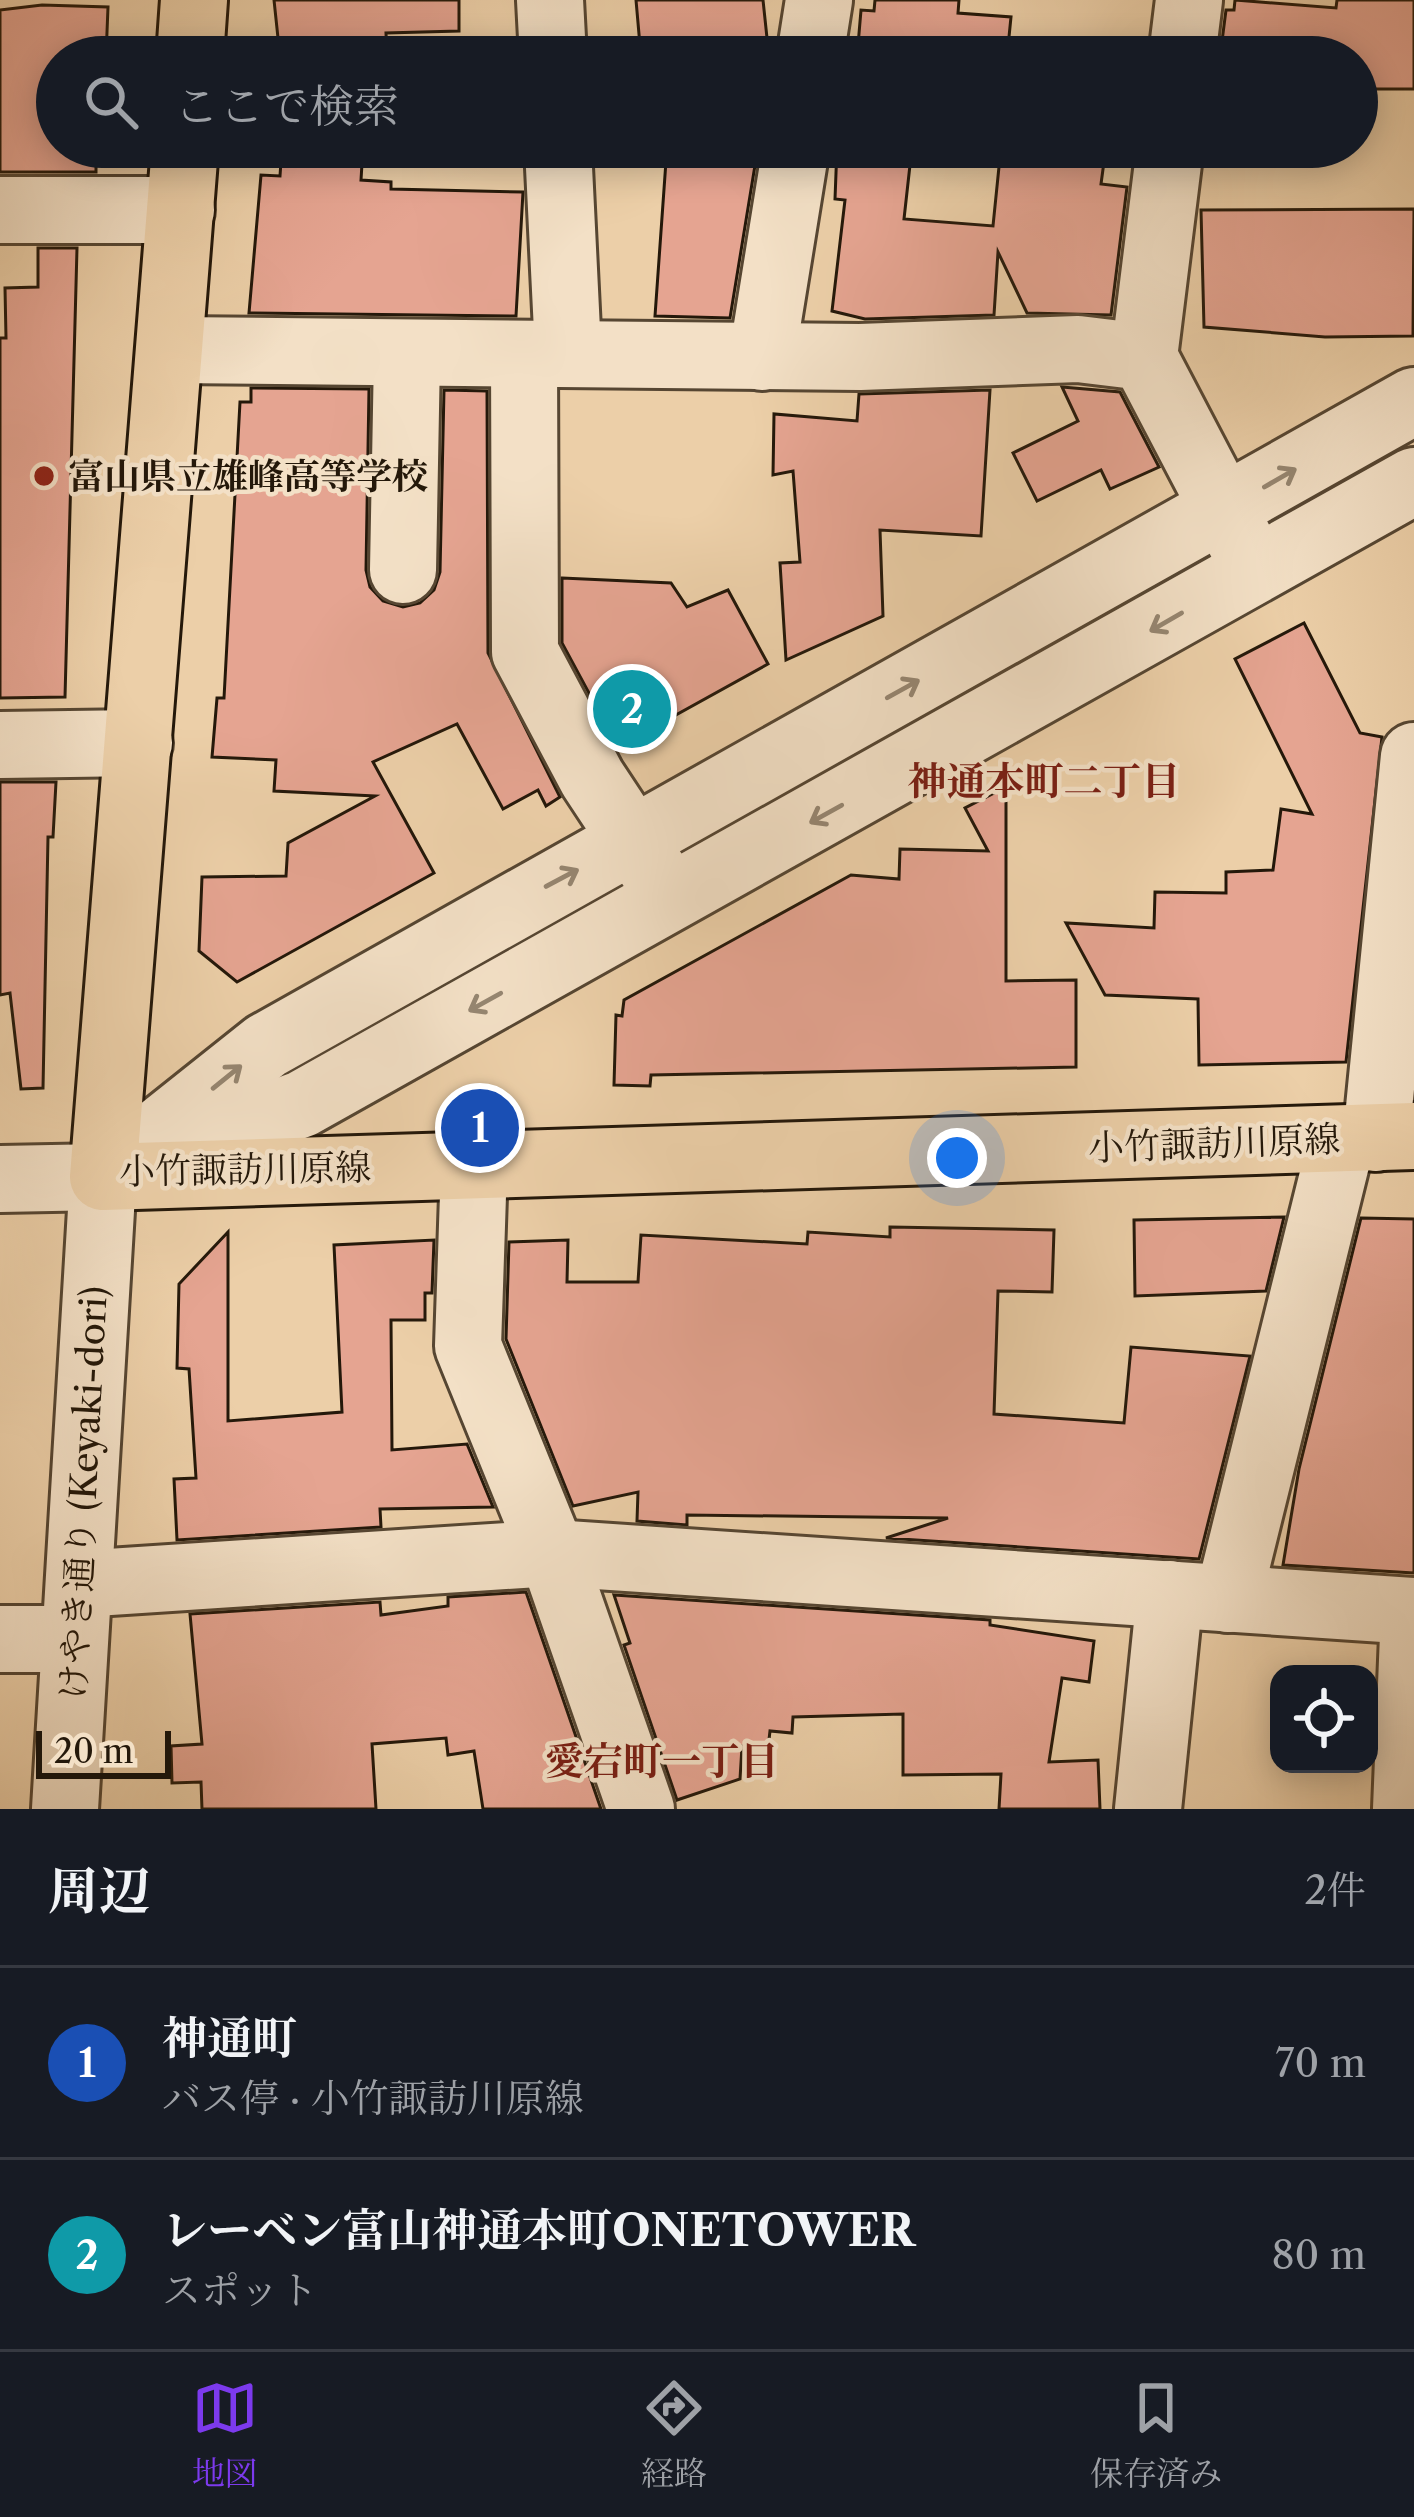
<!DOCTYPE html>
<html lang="ja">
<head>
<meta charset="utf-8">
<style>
	body { margin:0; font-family:"Libre Caslon Text","Noto Serif JP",serif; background:#20242c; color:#f1f3f6 }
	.controls { position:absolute; right:36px; bottom:36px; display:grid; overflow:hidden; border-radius:24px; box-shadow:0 6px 30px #0003 }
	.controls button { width:108px; height:108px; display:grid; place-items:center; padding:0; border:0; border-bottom:3px solid #363941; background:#171b24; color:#f1f3f6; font:60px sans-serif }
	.scale { position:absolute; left:36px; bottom:30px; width:135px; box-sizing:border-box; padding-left:12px; border:6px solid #24180a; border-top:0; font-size:33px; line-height:42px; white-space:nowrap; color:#24180a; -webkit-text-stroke:9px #f3e0c6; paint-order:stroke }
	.you { position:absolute; left:957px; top:1158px; width:42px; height:42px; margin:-30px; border:9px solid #fff; border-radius:50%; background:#1a73e8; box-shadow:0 0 0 18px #1a73e833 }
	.badge { display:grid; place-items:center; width:78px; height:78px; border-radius:50%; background:#7c3aed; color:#fff; font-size:39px; font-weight:700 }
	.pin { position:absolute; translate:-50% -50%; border:6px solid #fff; box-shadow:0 3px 12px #0006 }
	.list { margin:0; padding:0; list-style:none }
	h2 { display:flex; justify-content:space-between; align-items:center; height:156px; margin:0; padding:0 48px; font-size:51px }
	h2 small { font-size:39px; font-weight:400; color:#9ea1a6 }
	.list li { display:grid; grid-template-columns:78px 1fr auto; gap:36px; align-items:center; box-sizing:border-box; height:192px; padding:0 48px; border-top:3px solid #363941 }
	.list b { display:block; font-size:45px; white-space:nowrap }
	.list p { margin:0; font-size:39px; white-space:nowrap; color:#9ea1a6 }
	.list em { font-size:39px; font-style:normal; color:#9ea1a6 }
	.icon { flex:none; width:66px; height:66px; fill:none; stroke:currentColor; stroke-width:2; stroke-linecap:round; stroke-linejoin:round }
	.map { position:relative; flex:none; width:1414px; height:1809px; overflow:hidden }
	.search { position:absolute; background:#171b24; box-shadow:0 6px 30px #0003; left:36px; right:36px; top:36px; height:132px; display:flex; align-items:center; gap:30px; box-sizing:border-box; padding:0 42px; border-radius:66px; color:#9ea1a6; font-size:45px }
	.sheet { height:540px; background:#171b24 }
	nav { display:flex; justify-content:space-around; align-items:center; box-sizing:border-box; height:168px; border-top:3px solid #363941; background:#171b24; font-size:33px; color:#9ea1a6 }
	nav a { display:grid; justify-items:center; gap:6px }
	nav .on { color:#7c3aed }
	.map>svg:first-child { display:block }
	.green { fill:#baba86; stroke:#6f6948; stroke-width:3 }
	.building { fill:#e5a491; stroke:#24180a; stroke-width:3 }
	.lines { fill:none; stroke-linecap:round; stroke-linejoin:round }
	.minor-casing { stroke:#564632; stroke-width:72 }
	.major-casing { stroke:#24180a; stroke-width:72 }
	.minor { stroke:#f3e0c6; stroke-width:66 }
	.major { stroke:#eccfa8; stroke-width:66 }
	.oneway { stroke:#968671 }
	.poi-dot { fill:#8f2418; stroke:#f3e0c6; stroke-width:4.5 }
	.labels { text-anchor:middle; stroke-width:9; stroke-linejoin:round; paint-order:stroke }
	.poi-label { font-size:36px; font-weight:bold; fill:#24180a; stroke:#f3e0c6; text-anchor:start }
	.street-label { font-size:36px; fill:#24180a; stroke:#f3e0c6 }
	.neighbourhood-label { font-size:39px; font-weight:bold; fill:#7a1f14; stroke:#f3e0c6 }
</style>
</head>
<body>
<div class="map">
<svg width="1414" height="1809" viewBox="0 0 1414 1809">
	<rect width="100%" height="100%" fill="#eccfa8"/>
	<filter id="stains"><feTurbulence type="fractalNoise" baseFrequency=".00167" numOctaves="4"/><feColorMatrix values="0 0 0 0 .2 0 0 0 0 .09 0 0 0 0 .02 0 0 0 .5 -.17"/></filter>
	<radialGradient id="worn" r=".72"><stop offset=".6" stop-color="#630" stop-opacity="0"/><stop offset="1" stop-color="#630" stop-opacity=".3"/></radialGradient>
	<g class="green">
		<polygon points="1208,553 1214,561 957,702 952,694"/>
		<polygon points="912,718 915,726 685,857 679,855 678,839"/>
	</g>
	<g class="building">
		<polygon points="274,0 459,0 459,31 386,33 387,57 280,57"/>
		<polygon points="636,0 763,0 769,57 641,57"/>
		<polygon points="875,0 959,0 958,13 1011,17 1007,57 857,57 861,10 874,11"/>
		<polygon points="1235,0 1336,8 1337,0 1414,0 1414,89 1357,89 1357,57 1221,49 1226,10 1234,10"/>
		<polygon points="42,5 108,7 106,57 57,57 57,147 96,147 96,172 0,172 0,10"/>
		<polygon points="282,147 363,147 361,180 391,182 391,189 523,192 516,316 249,313 261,175 280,176"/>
		<polygon points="667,147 758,147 730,318 655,316"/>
		<polygon points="837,147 912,147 904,219 993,226 1001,147 1106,147 1101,184 1127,187 1111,315 1027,313 998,252 994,315 865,319 832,311 845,200 835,199"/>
		<polygon points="1414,209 1413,336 1325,337 1204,327 1201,210"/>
		<polygon points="38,248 77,248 65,697 0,698 0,338 6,338 5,288 38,287"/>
		<polygon points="1062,387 1120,392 1159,467 1110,489 1101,470 1037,501 1013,453 1078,421"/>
		<polygon points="251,388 369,389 366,570 370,587 383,601 403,607 420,603 434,590 440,572 444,390 487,391 488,653 560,797 546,806 538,790 503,809 457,724 373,762 434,873 237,982 199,951 202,877 286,876 288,843 375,796 274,791 276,760 212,757 217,698 224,698 240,402 251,402"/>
		<polygon points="990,390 981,536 880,530 883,616 786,660 780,563 800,562 793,471 773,475 774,414 857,421 859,394"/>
		<polygon points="562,578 671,583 687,607 728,590 768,664 618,747 562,643"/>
		<polygon points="1304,623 1360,733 1382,737 1346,1062 1199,1065 1198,999 1105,995 1066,923 1154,928 1155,892 1226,893 1226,872 1273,870 1281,809 1312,814 1235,659"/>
		<polygon points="0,782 56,782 53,837 48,837 43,1088 21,1089 10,993 0,995"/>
		<polygon points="1006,787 1006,981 1076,980 1076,1067 651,1075 650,1086 614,1085 616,1015 622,1016 624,1000 851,875 899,879 900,849 988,851 965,808"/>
		<polygon points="1284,1217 1266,1291 1135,1296 1134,1220"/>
		<polygon points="1361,1218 1414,1219 1414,1573 1283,1565 1299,1469"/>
		<polygon points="890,1227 1054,1230 1052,1292 998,1291 994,1414 1124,1423 1131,1347 1250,1356 1199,1559 886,1538 948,1518 687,1515 687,1525 637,1521 638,1492 573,1506 506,1339 509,1242 568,1240 567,1282 638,1282 641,1235 807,1244 808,1232 890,1237"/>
		<polygon points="228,1232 228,1421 342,1412 334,1245 434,1240 432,1293 425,1293 425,1320 391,1320 392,1450 467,1444 493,1507 380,1509 381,1527 177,1540 174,1479 196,1478 189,1369 177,1368 179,1284"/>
		<polygon points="526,1592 601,1809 483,1809 474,1751 448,1755 446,1738 372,1744 376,1809 202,1809 201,1782 172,1783 171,1746 202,1744 190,1614 380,1602 381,1615 448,1606 448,1597"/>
		<polygon points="614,1595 990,1620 990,1625 1094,1641 1089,1682 1062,1678 1049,1762 1098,1760 1100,1809 999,1809 1001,1774 903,1775 903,1714 793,1717 792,1733 770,1731 768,1748 742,1746 740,1779 677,1800 624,1645 630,1643"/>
	</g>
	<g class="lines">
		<g class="minor-casing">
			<g id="minor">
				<polyline points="550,0 553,57"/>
				<polyline points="810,57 819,0"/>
				<polyline points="1182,57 1189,0"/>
				<polyline points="558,147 568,351"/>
				<polyline points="0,210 181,210"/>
				<polyline points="172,350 860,357 1078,349 1144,357 1245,550"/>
				<polyline points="524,354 525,652 592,778 658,878"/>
				<polyline points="762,357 796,147"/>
				<polyline points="1144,357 1170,147"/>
				<polyline points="403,570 407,356"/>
				<polyline points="0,745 139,743"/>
				<polyline points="1376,1138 1414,756"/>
				<polyline points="148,1140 266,1046 1414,401"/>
				<polyline points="474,1165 468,1346 552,1553 641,1809"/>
				<polyline points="0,1179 103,1177 302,1104 1414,481"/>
				<polyline points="79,1584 552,1553 1414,1611"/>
				<polyline points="1228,1599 1342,1139"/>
				<polyline points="0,1639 74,1639"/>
				<polyline points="65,1809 103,1177"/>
				<polyline points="1148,1809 1170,1594"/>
				<polyline points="1406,1809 1414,1611"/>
			</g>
		</g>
		<g class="major-casing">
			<g id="major">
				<polyline points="190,57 194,0"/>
				<polyline points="185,147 103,1177 1414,1136"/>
			</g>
		</g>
		<use href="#minor" class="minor"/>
		<use href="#major" class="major"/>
	</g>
	<defs><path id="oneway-shaft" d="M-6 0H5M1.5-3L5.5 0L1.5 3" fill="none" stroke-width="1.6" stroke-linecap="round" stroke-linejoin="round" transform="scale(3)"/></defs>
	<g class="oneway">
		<use href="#oneway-shaft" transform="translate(1280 478) rotate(-30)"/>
		<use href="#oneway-shaft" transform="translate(1166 622) rotate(150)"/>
		<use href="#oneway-shaft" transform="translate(903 689) rotate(-29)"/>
		<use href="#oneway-shaft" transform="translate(826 814) rotate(151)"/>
		<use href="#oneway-shaft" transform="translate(562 878) rotate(-28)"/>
		<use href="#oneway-shaft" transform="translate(485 1002) rotate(151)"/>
		<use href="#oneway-shaft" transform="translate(227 1077) rotate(-39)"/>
	</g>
	<circle class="poi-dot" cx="44" cy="476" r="12"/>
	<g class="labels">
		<g class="poi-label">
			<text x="68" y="489">富山県立雄峰高等学校</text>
		</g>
		<g class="street-label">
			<text transform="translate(1214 1143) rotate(-2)" y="13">小竹諏訪川原線</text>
			<text transform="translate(245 1169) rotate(-1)" y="13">小竹諏訪川原線</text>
			<text transform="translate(83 1493) rotate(-87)" y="13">けやき通り (Keyaki-dori)</text>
		</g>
		<g class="neighbourhood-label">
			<text x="1044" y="795">神通本町二丁目</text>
			<text x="662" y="1775">愛宕町一丁目</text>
		</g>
	</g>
	<rect width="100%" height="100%" filter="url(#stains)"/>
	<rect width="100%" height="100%" fill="url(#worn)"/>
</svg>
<div class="controls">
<button><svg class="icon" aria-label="locate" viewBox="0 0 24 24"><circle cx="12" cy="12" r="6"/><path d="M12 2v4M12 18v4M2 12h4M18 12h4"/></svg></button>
</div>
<div class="scale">20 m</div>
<div class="you"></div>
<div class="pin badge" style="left:480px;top:1128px;background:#1a4fb4">1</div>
<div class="pin badge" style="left:632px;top:709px;background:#0f9aa8">2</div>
<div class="search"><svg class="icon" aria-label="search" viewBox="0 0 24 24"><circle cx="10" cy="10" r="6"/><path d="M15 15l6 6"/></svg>ここで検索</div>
</div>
<section class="sheet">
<h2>周辺<small>2件</small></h2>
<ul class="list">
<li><span class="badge" style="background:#1a4fb4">1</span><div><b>神通町</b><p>バス停 · 小竹諏訪川原線</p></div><em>70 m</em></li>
<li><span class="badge" style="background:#0f9aa8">2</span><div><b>レーベン富山神通本町ONETOWER</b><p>スポット</p></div><em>80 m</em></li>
</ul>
</section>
<nav>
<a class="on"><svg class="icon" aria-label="map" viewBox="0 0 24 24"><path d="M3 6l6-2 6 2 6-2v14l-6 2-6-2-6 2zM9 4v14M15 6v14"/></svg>地図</a>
<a><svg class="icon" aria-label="directions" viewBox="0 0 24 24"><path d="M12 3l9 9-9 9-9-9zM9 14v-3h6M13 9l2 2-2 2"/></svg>経路</a>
<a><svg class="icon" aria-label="saved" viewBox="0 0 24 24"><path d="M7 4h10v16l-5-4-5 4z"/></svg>保存済み</a>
</nav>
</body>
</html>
